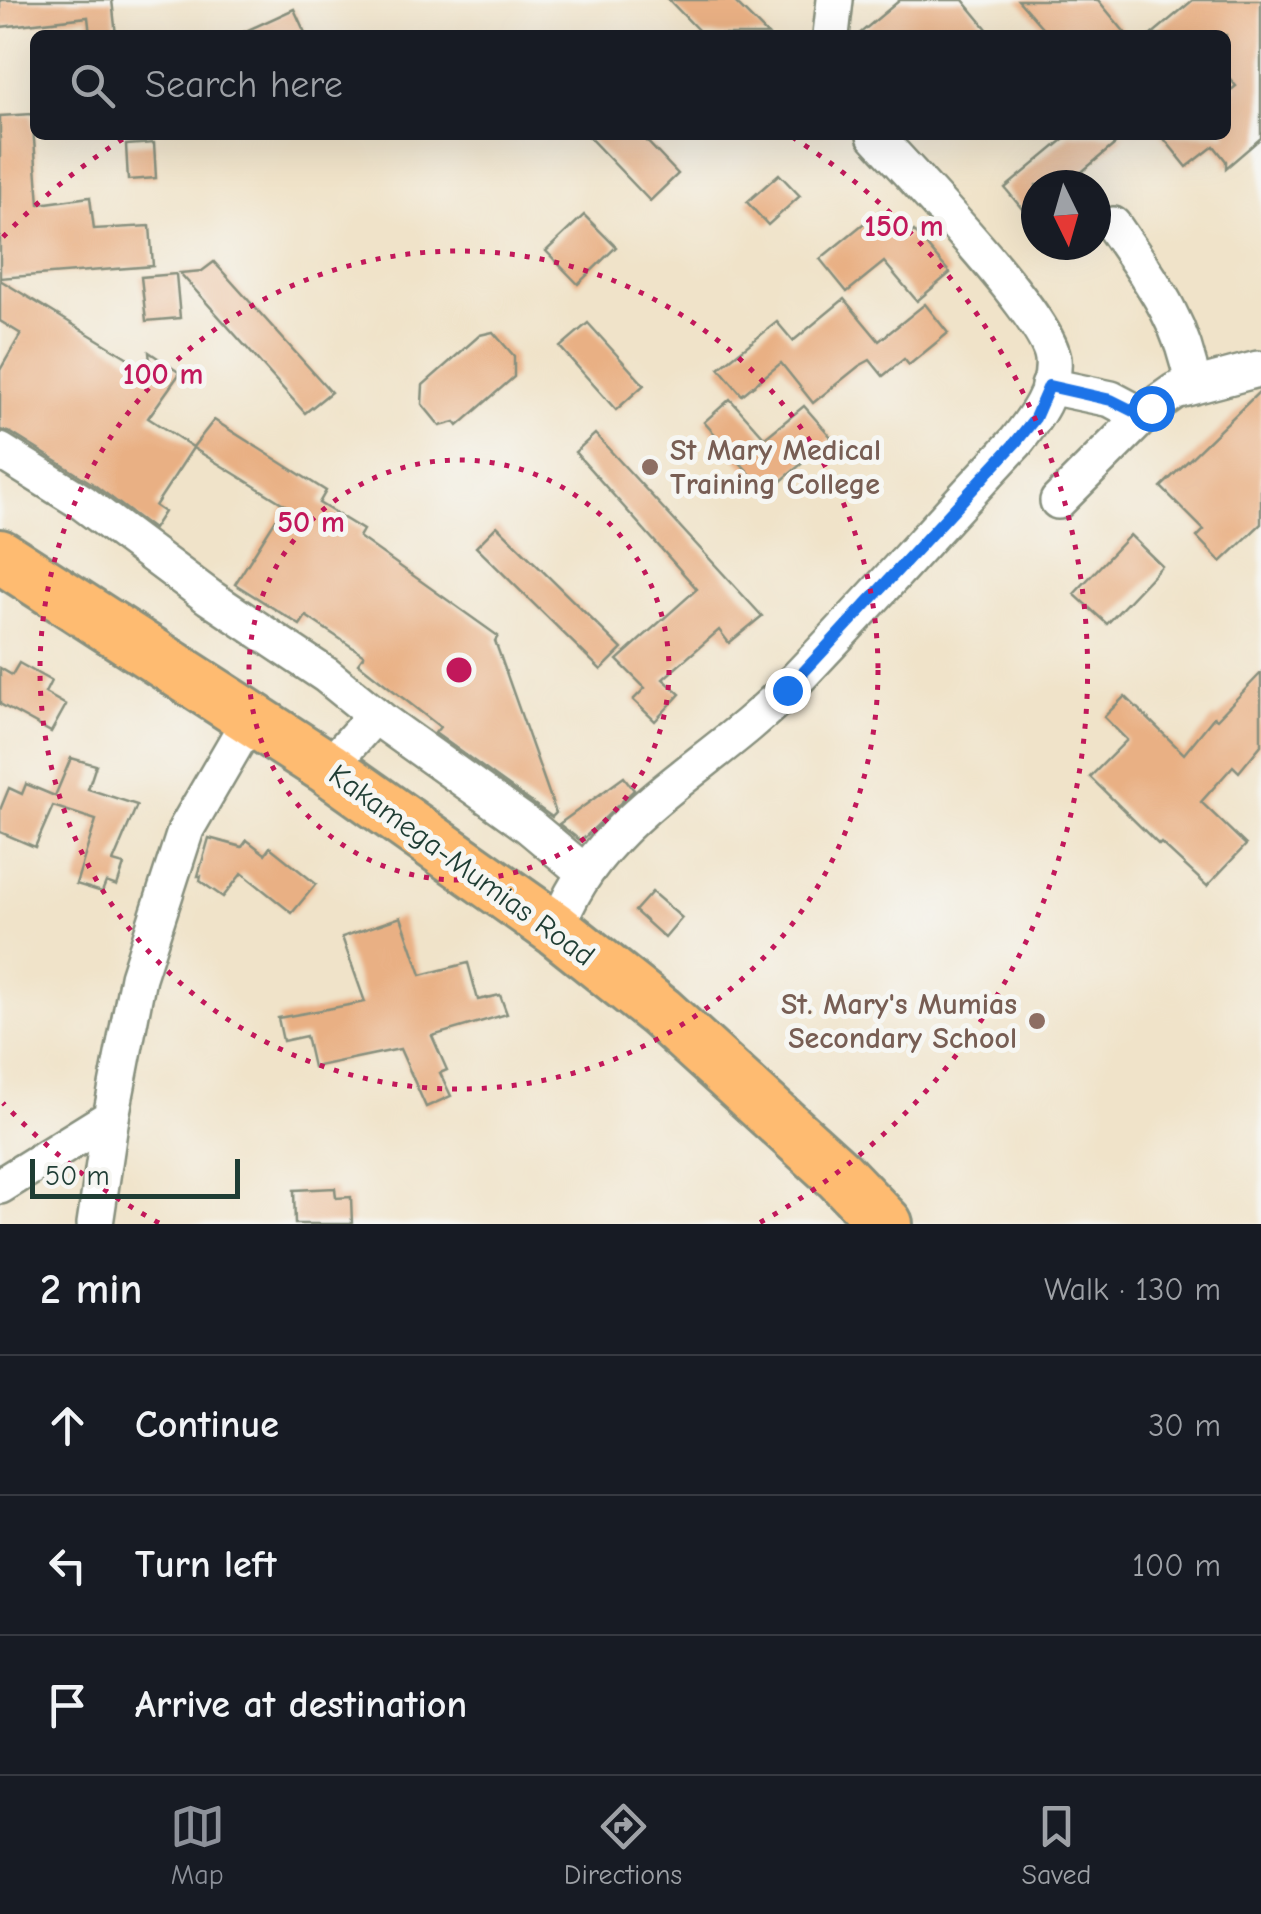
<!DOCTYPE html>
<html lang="en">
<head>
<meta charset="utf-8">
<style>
	body { margin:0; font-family:"Comic Neue",sans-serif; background:#20242c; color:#f1f3f6 }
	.compass { position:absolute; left:1021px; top:170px; width:90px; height:90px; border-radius:50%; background:#171b24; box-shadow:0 10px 40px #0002; rotate:175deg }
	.scale { position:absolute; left:30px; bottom:25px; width:210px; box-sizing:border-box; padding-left:10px; border:5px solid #1f3d34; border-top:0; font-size:28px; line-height:35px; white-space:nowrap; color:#1f3d34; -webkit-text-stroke:8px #f6f6f2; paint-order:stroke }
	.stop { position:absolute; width:30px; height:30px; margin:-22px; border:8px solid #1a73e8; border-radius:50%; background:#fff }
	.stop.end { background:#1a73e8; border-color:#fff; box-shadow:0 2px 10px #0008 }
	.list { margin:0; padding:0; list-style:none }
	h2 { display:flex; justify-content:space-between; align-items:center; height:130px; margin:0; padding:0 40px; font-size:42px }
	h2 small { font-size:32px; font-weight:400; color:#9ea1a6 }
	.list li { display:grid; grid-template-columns:65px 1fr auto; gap:30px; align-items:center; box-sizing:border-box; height:140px; padding:0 40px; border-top:2px solid #363941 }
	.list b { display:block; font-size:38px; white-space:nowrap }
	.list em { font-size:32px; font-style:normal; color:#9ea1a6 }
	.icon { flex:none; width:55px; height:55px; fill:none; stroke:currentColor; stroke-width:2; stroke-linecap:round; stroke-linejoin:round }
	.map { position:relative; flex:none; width:1261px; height:1224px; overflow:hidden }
	.search { position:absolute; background:#171b24; box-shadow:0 10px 40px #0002; left:30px; right:30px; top:30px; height:110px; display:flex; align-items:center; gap:25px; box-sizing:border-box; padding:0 35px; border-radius:15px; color:#9ea1a6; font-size:38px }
	.sheet { height:550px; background:#171b24 }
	nav { display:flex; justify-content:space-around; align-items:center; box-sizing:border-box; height:140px; border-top:2px solid #363941; background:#171b24; font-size:28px; color:#9ea1a6 }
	nav a { display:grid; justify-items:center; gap:5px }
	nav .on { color:#8c9099 }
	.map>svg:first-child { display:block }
	.building { fill:#e9b084 }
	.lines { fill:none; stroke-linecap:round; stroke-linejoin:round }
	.minor-casing { stroke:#88907e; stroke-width:40 }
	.highway-casing { stroke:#88907e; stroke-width:58 }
	.minor { stroke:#fff; stroke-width:35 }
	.highway { stroke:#febb71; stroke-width:52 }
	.route { stroke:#1a73e8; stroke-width:12 }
	.ring { fill:none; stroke:#c2185b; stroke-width:5; stroke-dasharray:5 10 }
	.education-dot { fill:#8d6e63; stroke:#f6f6f2; stroke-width:4 }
	.labels { text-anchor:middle; stroke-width:10; stroke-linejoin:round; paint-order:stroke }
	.education-label { font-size:30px; font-weight:bold; fill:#785e54; stroke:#f6f6f2; text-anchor:start }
	.street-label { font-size:30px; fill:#1f3d34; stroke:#f6f6f2 }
	.centre { fill:#c2185b; stroke:#f6f6f2; stroke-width:5 }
	.ring-label { font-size:30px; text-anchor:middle; font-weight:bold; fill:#c2185b; stroke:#f6f6f2; stroke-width:10; stroke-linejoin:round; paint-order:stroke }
</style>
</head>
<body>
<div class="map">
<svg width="1261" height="1224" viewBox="0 0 1261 1224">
	<rect width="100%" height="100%" fill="#f6f6f2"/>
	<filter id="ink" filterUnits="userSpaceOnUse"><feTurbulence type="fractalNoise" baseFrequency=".01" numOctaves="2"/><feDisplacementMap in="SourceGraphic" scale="20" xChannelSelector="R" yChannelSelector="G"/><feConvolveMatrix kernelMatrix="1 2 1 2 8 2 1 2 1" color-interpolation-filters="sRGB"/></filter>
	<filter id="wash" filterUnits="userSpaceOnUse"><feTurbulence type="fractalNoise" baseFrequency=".0048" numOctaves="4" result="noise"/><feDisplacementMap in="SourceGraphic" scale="40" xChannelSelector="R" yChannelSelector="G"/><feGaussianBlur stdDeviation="2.25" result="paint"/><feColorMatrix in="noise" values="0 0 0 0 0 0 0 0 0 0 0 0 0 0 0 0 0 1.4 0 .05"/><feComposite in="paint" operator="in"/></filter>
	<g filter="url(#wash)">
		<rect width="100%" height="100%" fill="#f0e3c9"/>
		<g id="blocks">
			<g class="building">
				<polygon points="0,0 112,0 116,35 90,35 88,17 0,27"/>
				<polygon points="669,0 733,0 768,35 703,35"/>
				<polygon points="900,0 963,0 992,35 858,35"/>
				<polygon points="1018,0 1098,0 1127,35 1049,35"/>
				<polygon points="1193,0 1261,0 1261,138 1226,168 1226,161 1214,146 1187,167 1161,135 1226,135 1226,94 1236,86 1226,74 1226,35 1151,35"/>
				<polygon points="294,9 306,35 237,35"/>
				<polygon points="32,114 39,204 90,197 94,229 150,226 153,266 0,278 0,116"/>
				<polygon points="587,135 641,135 678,174 650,201"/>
				<polygon points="1069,135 1126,135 1066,185 1036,185 1036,226 1005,188"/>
				<polygon points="154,143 156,178 128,180 126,145"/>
				<polygon points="779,174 800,196 768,225 747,202"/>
				<polygon points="879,211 902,240 914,231 950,273 917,301 884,262 847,292 820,259"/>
				<polygon points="584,215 616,247 578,284 546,251"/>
				<polygon points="214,262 331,392 305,413 180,273 202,271"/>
				<polygon points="176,274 180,318 146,321 141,277"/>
				<polygon points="0,280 151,372 149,352 180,373 148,418 193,447 214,420 326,491 319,503 363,530 359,537 498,636 495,641 556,813 552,817 435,733 440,727 358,663 364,655 306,616 300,625 235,584 285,505 193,448 155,506 164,512 153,529 93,484 11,433 0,430 0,370 21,334 0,321"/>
				<polygon points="844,299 879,341 925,304 948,333 909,365 904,359 883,376 870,360 859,366 813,403 781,363 742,395 719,368 777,322 793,341"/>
				<polygon points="588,323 644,385 616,410 560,347"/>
				<polygon points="493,332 514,356 514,377 458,426 455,422 440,426 422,404 423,385 480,335"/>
				<polygon points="1261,390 1261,524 1221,562 1197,537 1204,530 1161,487"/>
				<polygon points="730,399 765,438 804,406 832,438 767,493 704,422"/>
				<polygon points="595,434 762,616 729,643 719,630 663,679 680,694 655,721 633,700 645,688 617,660 697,589 575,452"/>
				<polygon points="497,526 622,649 601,670 476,547"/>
				<polygon points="1130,535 1162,566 1107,624 1074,594"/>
				<polygon points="19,663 51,681 45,693 66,705 51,732 0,704 0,668 12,675"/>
				<polygon points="1261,673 1261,745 1239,772 1233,766 1201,802 1246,845 1207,886 1161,843 1159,845 1090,777 1127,740 1104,717 1125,696 1184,754 1214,717 1217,719"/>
				<polygon points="71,758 96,765 88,789 137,805 113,862 124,865 117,886 106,882 102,892 76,884 96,820 53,806 35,847 0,832 0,810 9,788 22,794 26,784 55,796"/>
				<polygon points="624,777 634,790 581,841 559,824"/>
				<polygon points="209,838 242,847 247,840 265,854 270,847 316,884 292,913 242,873 223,897 200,881 201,876 198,876"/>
				<polygon points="652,892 682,918 665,938 635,911"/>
				<polygon points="401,917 421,975 468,963 478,1000 500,995 507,1014 432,1036 447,1070 440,1073 451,1096 426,1107 400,1049 313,1067 306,1036 283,1041 278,1018 365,1002 342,937"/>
				<polygon points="335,1188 336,1198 351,1197 352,1224 295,1224 294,1190"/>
			</g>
		</g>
	</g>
	<g filter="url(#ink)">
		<use href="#blocks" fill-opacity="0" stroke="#88907e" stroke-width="2.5"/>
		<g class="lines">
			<g class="minor-casing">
				<g id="minor">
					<polyline points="831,35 835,0"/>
					<path d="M1113 225C1150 279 1182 319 1193 385"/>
					<polyline points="1049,386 1111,399 1143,416"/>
					<polyline points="0,451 82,502 209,597 326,675 385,723 529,826 584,872"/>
					<polyline points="1058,501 1151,408 1175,391 1258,369"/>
					<polyline points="328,768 375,715"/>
					<path d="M557 930C591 821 713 767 789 687 866 607 940 523 1016 442 1035 418 1056 391 1053 359 1049 317 910 174 875 135"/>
					<polyline points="0,1186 111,1117 138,977 186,829 251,717"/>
					<polyline points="95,1224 111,1117"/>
				</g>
			</g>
			<g class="highway-casing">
				<polyline id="highway" points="0,556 328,768 557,930 660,1012 839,1175 886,1224"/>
			</g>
			<use href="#minor" class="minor"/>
			<use href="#highway" class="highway"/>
		</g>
	</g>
	<g class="lines" filter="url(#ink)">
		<polyline class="route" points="787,690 1016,442 1035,418 1049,386 1111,400 1143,416 1151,408"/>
	</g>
	<g class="ring">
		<circle cx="459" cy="670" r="210"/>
		<circle cx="459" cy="670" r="419"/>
		<path d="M159 1223A629 629 0 0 1 3 1103M3 237A629 629 0 0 1 126 137M792 137A629 629 0 0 1 759 1223"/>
	</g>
	<g class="education-dot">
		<circle cx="650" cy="467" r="10"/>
		<circle cx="1037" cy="1021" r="10"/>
	</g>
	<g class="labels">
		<g class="education-label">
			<text x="670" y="460">St Mary Medical<tspan x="670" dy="34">Training College</tspan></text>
			<text x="1017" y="1014" text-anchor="end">St. Mary's Mumias<tspan x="1017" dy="34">Secondary School</tspan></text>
		</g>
		<g class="street-label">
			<text transform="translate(462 865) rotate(36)" y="10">Kakamega-Mumias Road</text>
		</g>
	</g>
	<circle cx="459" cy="670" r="15" class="centre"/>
	<g class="ring-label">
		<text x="904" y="236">150 m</text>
		<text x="163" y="384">100 m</text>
		<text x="311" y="532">50 m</text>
	</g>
</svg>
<svg class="compass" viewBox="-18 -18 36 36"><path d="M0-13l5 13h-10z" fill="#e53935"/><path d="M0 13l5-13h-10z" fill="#9ea1a6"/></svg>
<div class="scale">50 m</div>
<div class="stop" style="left:1151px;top:408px"></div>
<div class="stop end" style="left:787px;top:690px"></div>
<div class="search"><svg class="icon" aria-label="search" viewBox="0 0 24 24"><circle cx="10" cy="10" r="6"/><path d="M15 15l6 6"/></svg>Search here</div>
</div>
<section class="sheet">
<h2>2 min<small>Walk · 130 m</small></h2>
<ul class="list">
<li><svg class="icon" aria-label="ahead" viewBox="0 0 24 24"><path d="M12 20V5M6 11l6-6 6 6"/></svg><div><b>Continue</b></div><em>30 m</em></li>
<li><svg class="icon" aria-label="left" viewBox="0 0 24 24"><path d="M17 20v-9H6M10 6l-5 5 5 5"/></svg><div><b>Turn left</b></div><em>100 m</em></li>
<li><svg class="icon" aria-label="arrive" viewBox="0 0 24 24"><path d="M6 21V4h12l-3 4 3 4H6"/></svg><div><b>Arrive at destination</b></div></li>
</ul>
</section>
<nav>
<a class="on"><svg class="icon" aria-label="map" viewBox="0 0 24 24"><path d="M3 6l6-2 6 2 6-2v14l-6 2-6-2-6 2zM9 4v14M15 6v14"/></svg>Map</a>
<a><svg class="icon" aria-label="directions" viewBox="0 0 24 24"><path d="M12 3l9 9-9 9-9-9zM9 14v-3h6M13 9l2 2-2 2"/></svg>Directions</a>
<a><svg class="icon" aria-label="saved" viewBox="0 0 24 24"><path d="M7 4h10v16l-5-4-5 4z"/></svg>Saved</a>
</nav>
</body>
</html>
